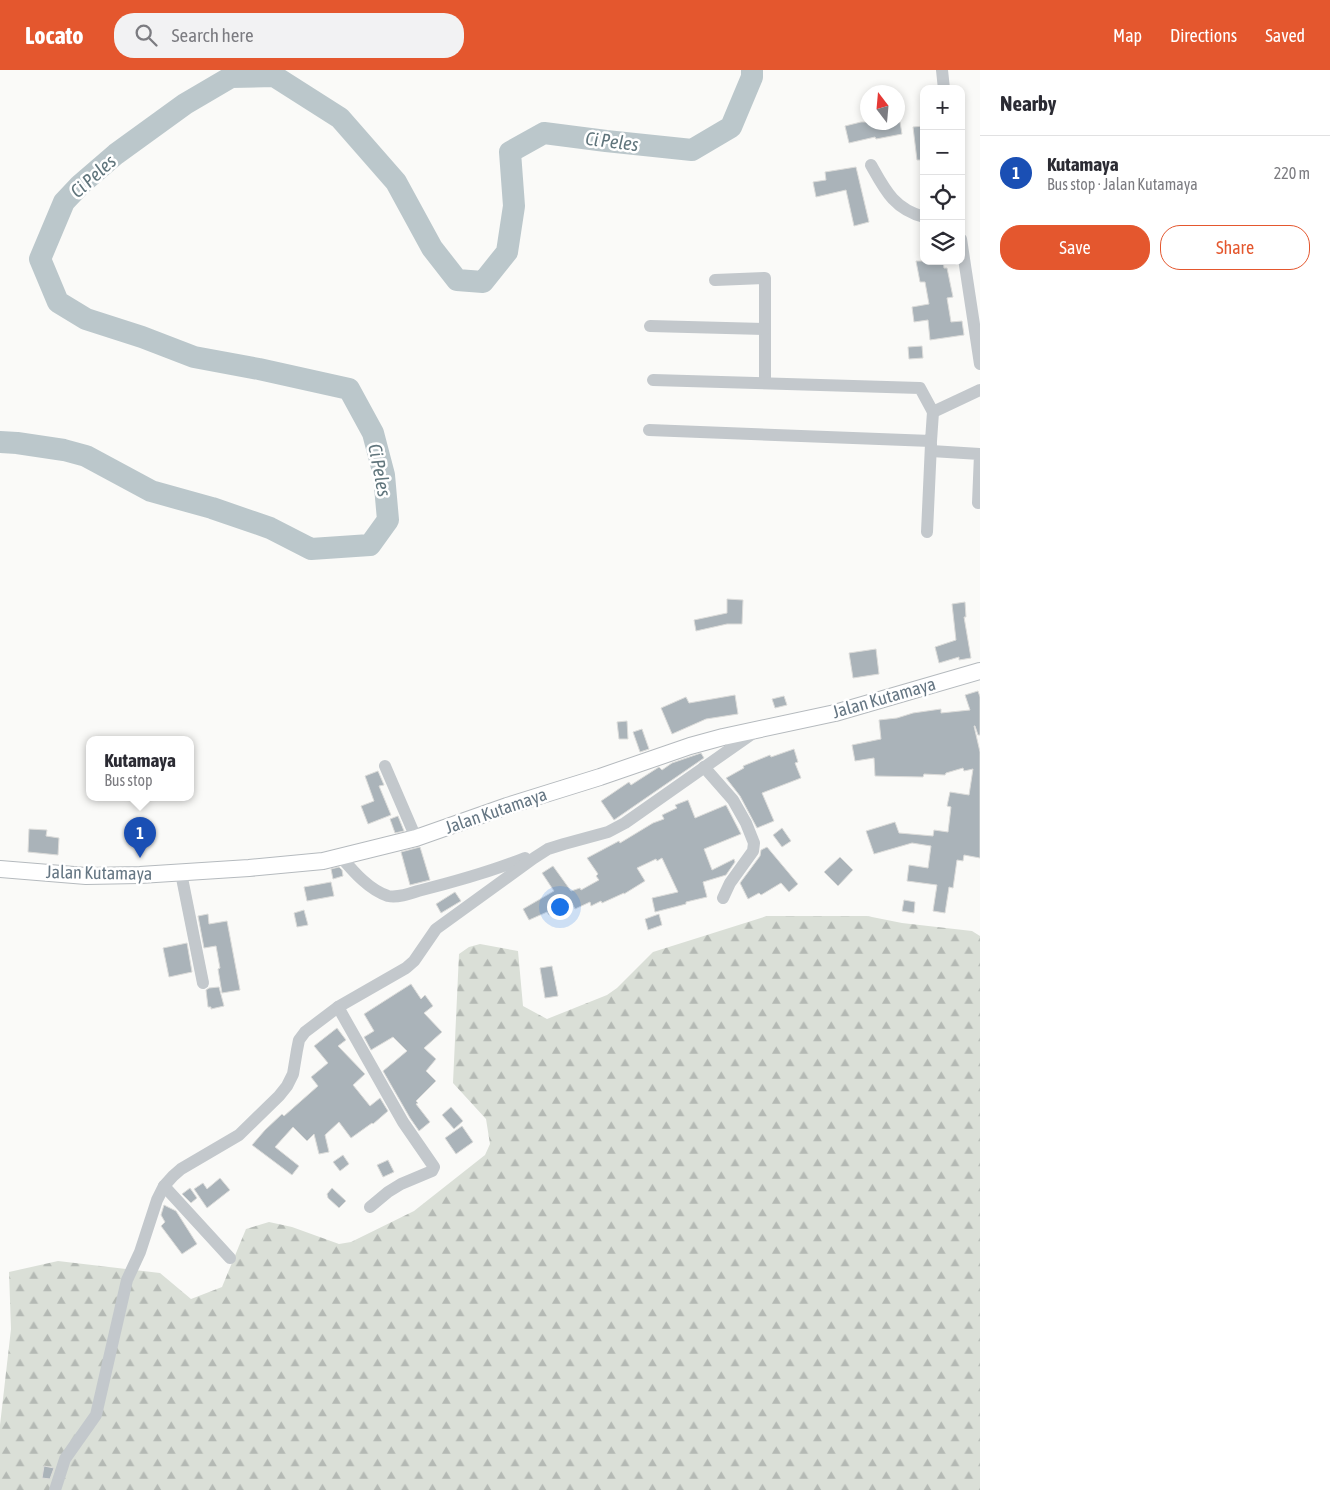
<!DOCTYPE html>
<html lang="en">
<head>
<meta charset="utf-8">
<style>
	body { margin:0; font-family:"Asap Condensed",sans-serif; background:#f2f2f3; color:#2b2b33 }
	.controls { position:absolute; right:15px; top:15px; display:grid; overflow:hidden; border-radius:10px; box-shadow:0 2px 8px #0003 }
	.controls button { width:45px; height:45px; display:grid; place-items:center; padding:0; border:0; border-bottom:1px solid #e1e1e2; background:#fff; color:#2b2b33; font:25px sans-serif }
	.compass { position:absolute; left:860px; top:15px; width:45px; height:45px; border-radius:50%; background:#fff; box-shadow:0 2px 8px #0003; rotate:344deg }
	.you { position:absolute; left:559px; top:836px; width:18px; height:18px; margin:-12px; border:4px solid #fff; border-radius:50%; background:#1a73e8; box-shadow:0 0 0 8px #1a73e833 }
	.badge { display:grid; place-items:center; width:32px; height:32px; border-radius:50%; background:#e4572e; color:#fff; font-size:16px; font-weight:700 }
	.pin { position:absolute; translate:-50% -41px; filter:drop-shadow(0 1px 2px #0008) }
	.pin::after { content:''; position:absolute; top:26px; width:18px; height:15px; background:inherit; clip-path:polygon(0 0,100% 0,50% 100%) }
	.popup { position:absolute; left:86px; top:666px; width:108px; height:65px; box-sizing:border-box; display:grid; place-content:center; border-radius:10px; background:#fff; filter:drop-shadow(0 1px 4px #0005); font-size:16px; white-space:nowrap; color:#7c7c81 }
	.popup b { font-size:19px; color:#2b2b33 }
	.popup::after { content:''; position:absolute; left:50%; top:100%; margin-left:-10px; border:10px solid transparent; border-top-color:#fff }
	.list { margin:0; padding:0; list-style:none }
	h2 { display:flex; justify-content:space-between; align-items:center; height:65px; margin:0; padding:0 20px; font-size:21px }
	h2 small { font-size:16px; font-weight:400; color:#7c7c81 }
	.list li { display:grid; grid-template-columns:32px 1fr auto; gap:15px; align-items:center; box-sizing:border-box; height:75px; padding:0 20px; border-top:1px solid #e1e1e2 }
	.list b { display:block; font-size:19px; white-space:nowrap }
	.list p { margin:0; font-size:16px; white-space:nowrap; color:#7c7c81 }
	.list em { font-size:16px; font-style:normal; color:#7c7c81 }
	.actions { display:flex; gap:10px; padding:15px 20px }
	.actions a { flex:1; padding:11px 0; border:1px solid #e4572e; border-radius:20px; text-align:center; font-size:18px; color:#e4572e }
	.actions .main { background:#e4572e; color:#fff }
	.icon { flex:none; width:28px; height:28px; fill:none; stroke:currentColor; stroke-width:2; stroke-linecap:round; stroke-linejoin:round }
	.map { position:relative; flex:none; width:980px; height:1420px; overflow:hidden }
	header { display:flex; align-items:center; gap:30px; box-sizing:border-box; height:70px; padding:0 25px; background:#e4572e; color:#fff }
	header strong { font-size:24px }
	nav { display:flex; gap:28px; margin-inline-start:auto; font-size:18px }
	.search { width:350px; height:45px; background:#f2f2f3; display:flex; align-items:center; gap:12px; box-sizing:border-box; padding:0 18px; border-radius:20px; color:#7c7c81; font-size:19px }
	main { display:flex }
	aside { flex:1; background:#fff }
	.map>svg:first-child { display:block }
	.forest { fill:url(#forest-firs) }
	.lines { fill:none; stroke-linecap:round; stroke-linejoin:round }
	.river { stroke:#bbc7cb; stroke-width:22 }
	.building { fill:#aab3b9; stroke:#dcdcda }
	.major-casing { stroke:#b5babe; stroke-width:18 }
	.minor { stroke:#c3c8cc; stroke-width:12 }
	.major { stroke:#fff; stroke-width:16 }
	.labels { text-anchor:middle; stroke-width:5; stroke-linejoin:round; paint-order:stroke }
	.street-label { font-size:18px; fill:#657683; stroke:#fff }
	.water-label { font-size:19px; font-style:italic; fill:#60757c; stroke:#fff }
</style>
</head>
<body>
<header>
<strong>Locato</strong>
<div class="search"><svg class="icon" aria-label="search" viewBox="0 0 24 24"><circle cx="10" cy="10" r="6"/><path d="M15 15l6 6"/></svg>Search here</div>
<nav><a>Map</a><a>Directions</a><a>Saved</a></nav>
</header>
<main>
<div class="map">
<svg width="980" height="1420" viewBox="0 0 980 1420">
	<defs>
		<pattern id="forest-firs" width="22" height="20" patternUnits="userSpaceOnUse" patternTransform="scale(1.25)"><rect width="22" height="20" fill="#dadfd7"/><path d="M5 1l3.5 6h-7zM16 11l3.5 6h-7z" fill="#b4b9b4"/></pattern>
	</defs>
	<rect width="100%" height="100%" fill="#fafaf8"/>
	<polygon class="forest" points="767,846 867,846 902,853 972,861 980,866 980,1420 0,1420 0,1355 11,1259 9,1202 58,1191 160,1203 191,1229 222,1217 246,1159 269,1152 292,1157 339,1174 351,1172 414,1141 485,1085 490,1074 486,1049 453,1013 459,884 469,877 480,874 518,881 523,936 547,949 607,925 617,918 653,882"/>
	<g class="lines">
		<polyline class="river" points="0,372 17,373 64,380 86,386 151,421 212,438 270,458 311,479 370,475 388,450 384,405 373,363 349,319 259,299 194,287 142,267 86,249 58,232 40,189 64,132 80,115 116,84 185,34 231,7 274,6 340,48 396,112 432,178 457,210 483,212 507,182 514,136 510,82 544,63 606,71 692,80 731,57 752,7 752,0"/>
	</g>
	<g class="building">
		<polygon points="861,52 900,52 902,64 876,69 875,67 849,73 845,56"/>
		<polygon points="924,56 924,90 917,90 913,57"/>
		<polygon points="856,97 869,152 854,156 846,120 816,127 813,112 826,110 825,102"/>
		<polygon points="916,191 943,191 944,198 947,198 953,227 947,228 951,252 962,251 964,265 930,270 928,250 914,252 912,237 929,234 925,212 920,212"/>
		<polygon points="922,276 923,288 909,289 908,277"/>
		<polygon points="727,529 743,530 742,554 727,554 696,561 694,550 727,543"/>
		<polygon points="965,532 966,547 964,547 971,588 959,590 959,587 939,593 935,577 956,570 952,534"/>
		<polygon points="876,579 879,604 853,608 849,583"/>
		<polygon points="978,621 980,627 980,665 978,665 975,656 974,656 980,682 980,788 964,785 963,791 957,790 953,818 949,817 945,843 933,841 937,815 907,811 909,795 928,798 931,776 912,773 874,784 866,761 895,752 899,763 933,766 934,760 948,762 951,737 947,736 950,722 969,725 973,699 964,701 963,698 946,703 945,705 924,704 923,707 875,706 874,688 855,691 852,675 881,669 879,650 897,648 913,643 941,639 941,643 970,640 965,625"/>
		<polygon points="735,625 738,644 706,649 672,664 661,638 686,627 689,633"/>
		<polygon points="784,626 787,635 775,638 772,629"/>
		<polygon points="627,651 628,669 619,669 617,652"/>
		<polygon points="642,659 649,679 640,682 633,662"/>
		<polygon points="794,679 798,692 795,693 801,708 762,723 774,751 757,758 740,726 726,708 744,698 743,696 770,685 771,687"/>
		<polygon points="701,683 704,688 614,750 601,731 629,712 631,715 659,697 662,700 672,693"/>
		<polygon points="378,701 384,715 379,716 391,745 368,754 361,736 374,731 365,706"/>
		<polygon points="688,730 695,748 726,735 741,764 704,779 712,800 734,789 735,792 726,805 703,812 707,827 686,832 686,834 655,842 652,828 678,822 662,788 657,791 656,789 637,798 645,811 624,824 624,823 602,833 601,831 591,836 590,832 575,839 572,833 549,845 547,842 529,850 523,839 554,821 542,803 553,796 571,821 580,818 581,820 599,810 596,806 598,804 587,788 619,771 620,773 653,753 664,749 662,745 677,738 675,735"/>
		<polygon points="398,746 404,761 395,763 390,749"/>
		<polygon points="782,758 791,771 782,777 773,765"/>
		<polygon points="29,759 47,760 46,766 59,768 58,785 28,782"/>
		<polygon points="420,777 430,810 410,815 401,782"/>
		<polygon points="767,777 798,814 789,822 781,813 761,825 759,823 748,829 740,813 760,786 761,780"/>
		<polygon points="840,787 853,800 838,816 824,802"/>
		<polygon points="339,797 342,800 343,806 333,809 331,799"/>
		<polygon points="331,812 334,826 307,831 304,817"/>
		<polygon points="455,822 461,831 441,843 436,834"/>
		<polygon points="904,830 915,832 914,843 902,841"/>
		<polygon points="304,840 308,855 297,857 294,843"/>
		<polygon points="208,844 209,854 227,851 240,920 222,923 218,899 220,898 216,876 204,878 198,846"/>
		<polygon points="659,844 662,855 648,860 645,849"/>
		<polygon points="187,873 192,902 169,907 163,878"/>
		<polygon points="552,896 558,926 545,928 540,898"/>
		<polygon points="411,914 421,929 425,925 433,936 424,943 442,962 424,978 436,989 426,1001 436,1011 416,1031 418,1033 416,1034 430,1052 419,1061 410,1048 383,1001 407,981 393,967 371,980 364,967 374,961 364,944"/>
		<polygon points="219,917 224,936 211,939 211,937 208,937 206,920 209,918"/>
		<polygon points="337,958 346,970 338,976 365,1004 353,1015 370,1036 380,1028 388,1041 373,1054 372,1053 351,1068 339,1052 325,1065 329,1082 319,1084 314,1064 307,1071 293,1057 275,1077 299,1096 292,1105 252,1075 265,1060 282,1044 284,1046 318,1016 311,1007 328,993 314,976"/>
		<polygon points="451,1037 463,1051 454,1059 442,1045"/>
		<polygon points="462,1056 473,1072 456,1084 445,1068"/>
		<polygon points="343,1085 349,1094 340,1101 333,1092"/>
		<polygon points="388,1090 394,1102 383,1107 377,1095"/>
		<polygon points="220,1108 230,1120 207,1138 194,1119 203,1113 207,1119"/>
		<polygon points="190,1118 197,1128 191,1133 182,1124"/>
		<polygon points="332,1118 346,1131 339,1138 328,1128 327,1124"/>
		<polygon points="164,1135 176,1141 197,1174 182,1184 161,1156 165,1152 161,1145"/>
		<polygon points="44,1396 54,1398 50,1409 42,1408"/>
	</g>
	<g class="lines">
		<g class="major-casing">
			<polyline id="major" points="0,799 86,806 140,805 249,798 323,791 416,768 507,736 600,707 690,676 723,667 835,643 980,601"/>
		</g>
		<g class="minor">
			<polyline points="942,0 944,19"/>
			<path d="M871 95C885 120 894 139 924 147"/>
			<polyline points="961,169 980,294"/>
			<polyline points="715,210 765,208 765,313"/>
			<polyline points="650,256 765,259"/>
			<polyline points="653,310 920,318 933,342 980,320"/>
			<polyline points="649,360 931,371 933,342"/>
			<polyline points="931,381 980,384 978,433"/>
			<polyline points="927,462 931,374"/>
			<polyline points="385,696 416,768"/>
			<polyline points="704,697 733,730 746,753 754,773 753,781 730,813 723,828"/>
			<path d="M341 787C353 801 369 820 388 826 397 828 409 824 418 821 454 812 490 802 525 788"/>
			<polyline points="181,803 203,913"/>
			<polyline points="338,937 403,1052 434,1097 432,1101 401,1114 388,1122 370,1137"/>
			<polyline points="164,1116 230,1188"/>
			<polyline points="55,1420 65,1389 96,1345 127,1210 140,1182 157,1130 164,1116 173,1106 181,1099 239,1065 279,1026 287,1016 293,1004 297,980 299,970 305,962 338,937 406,898 414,891 436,859 534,788 548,779 564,774 608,762 625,753 756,661"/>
		</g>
		<use href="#major" class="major"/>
	</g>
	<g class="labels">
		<g class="street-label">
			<text transform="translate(884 628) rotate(-16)" y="6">Jalan Kutamaya</text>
			<text transform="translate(496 741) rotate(-19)" y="6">Jalan Kutamaya</text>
			<text transform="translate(99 803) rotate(1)" y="6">Jalan Kutamaya</text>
		</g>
		<g class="water-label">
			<text transform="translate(612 71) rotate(7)" y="7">Ci Peles</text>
			<text transform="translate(93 106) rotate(-42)" y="7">Ci Peles</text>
			<text transform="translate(380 400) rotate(79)" y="7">Ci Peles</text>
		</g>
	</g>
</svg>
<div class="controls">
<button>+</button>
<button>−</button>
<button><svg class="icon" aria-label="locate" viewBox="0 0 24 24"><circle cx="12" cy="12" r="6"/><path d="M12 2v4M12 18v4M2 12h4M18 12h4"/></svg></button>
<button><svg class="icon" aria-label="layers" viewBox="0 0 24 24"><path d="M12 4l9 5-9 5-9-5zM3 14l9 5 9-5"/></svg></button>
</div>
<svg class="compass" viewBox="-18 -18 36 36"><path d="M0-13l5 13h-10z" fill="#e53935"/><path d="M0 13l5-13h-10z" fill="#7c7c81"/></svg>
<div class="you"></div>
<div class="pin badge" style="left:140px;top:788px;background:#1a4fb4">1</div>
<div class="popup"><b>Kutamaya</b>Bus stop</div>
</div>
<aside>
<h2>Nearby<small></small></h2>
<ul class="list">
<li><span class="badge" style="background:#1a4fb4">1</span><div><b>Kutamaya</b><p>Bus stop · Jalan Kutamaya</p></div><em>220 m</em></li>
</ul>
<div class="actions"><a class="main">Save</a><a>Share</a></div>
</aside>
</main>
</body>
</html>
